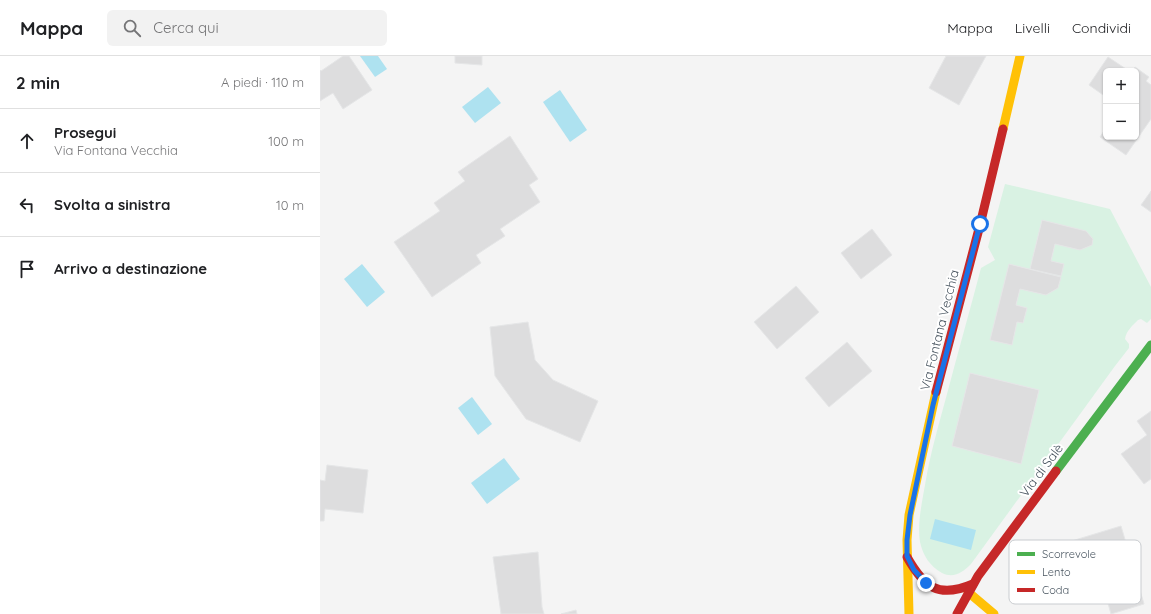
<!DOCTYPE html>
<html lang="it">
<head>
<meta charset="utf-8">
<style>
	body { margin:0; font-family:Quicksand,sans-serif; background:#f2f2f2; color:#202124 }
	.controls { position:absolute; right:12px; top:12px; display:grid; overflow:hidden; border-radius:6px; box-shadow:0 1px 3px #0004 }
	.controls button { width:36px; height:36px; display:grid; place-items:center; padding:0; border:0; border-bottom:1px solid #e0e0e0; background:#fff; color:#202124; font:20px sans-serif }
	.stop { position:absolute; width:12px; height:12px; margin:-9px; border:3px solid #1a73e8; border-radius:50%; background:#fff }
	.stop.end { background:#1a73e8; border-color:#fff; box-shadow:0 1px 4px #0008 }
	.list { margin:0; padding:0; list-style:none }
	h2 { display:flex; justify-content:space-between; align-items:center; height:52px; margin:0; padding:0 16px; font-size:17px }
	h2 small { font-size:13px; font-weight:400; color:#757577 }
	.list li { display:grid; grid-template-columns:26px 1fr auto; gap:12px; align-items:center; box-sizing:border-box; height:64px; padding:0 16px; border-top:1px solid #e0e0e0 }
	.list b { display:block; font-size:15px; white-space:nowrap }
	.list p { margin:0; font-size:13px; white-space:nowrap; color:#757577 }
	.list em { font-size:13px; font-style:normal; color:#757577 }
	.icon { flex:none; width:22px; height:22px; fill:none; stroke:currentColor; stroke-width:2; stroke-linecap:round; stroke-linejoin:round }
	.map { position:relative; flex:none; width:831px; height:558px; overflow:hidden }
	header { display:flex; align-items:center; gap:24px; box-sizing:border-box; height:56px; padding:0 20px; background:#fff; border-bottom:1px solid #e0e0e0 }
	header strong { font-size:19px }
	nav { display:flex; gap:22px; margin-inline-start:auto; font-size:14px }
	.search { width:280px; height:36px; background:#f2f2f2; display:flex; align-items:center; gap:10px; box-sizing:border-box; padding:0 14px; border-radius:6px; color:#757577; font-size:15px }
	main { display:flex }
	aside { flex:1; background:#fff }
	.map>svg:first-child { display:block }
	.green { fill:#d9f2e3; fill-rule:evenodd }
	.water { fill:#aee2f0 }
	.building { fill:#ddddde; stroke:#e5e6e7 }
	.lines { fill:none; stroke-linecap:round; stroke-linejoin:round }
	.fast { stroke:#4caf50; stroke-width:9 }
	.slow { stroke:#ffc107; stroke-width:9 }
	.jam { stroke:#c62828; stroke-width:9 }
	.route { stroke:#1a73e8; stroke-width:5 }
	.labels { text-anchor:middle; stroke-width:4; stroke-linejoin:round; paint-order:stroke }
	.street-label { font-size:13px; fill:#4a5661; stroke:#fff }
	.key { fill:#fff; stroke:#c9ccd0; stroke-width:1 }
	.key-label { font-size:11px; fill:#4a5661 }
</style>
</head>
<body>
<header>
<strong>Mappa</strong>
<div class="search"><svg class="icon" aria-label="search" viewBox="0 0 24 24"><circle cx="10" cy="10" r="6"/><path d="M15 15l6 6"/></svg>Cerca qui</div>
<nav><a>Mappa</a><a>Livelli</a><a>Condividi</a></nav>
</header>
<main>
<aside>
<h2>2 min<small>A piedi · 110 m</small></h2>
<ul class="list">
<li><svg class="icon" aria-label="ahead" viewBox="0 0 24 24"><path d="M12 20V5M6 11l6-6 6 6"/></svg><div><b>Prosegui</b><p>Via Fontana Vecchia</p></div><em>100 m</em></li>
<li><svg class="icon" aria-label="left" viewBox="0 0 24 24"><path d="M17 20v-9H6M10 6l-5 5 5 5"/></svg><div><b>Svolta a sinistra</b></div><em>10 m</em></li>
<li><svg class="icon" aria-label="arrive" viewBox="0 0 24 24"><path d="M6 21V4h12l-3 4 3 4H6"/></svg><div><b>Arrivo a destinazione</b></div></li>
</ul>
</aside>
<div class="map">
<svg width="831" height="558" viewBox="0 0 831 558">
	<rect width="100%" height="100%" fill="#f4f4f4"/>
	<path class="green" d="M685 128 790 153 831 231V263L827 267 821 263 818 264C813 269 806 275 805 283L809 288V292L795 310 651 508C643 516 634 523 622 517 610 510 603 500 600 486 597 469 602 446 605 429 610 398 619 368 627 338 638 296 650 254 661 212L675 204 668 191ZM722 164 766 175 773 183 772 189 760 194 735 188 731 205 744 208 741 220 710 213ZM689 208 740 221 738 232 726 239 700 233 696 249 707 252 703 267 697 266 692 289 670 284ZM650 317 719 334 701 408 632 390Z"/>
	<g class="water">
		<polygon points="40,0 58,0 67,13 55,21"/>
		<polygon points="168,31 181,47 155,67 142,51"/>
		<polygon points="240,34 267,74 250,86 223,46"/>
		<polygon points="42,208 65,236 47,251 24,223"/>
		<polygon points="152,341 172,368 158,379 138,352"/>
		<polygon points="184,402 200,423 167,448 151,427"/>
		<polygon points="615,463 656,474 651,494 610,483"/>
	</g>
	<g class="building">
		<polygon points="23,0 29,0 52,34 23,53 13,37 0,45 0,14 1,15"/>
		<polygon points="135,0 162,0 162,9 135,7"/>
		<polygon points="626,0 666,0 639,49 609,32"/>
		<polygon points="788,1 809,15 786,15 786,41 769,29"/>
		<polygon points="815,11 829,21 826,25 831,29 831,63 806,99 780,81 786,72 786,81 816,81 816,15 812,15"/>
		<polygon points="190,80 218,123 209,129 220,146 180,173 185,180 156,199 161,207 112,241 74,186 120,155 114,147 145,125 138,116"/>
		<polygon points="831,135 831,156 821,149"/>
		<polygon points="722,164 766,175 773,183 772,189 760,194 735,188 731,205 744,208 741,220 710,213"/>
		<polygon points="552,173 572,199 541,223 521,197"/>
		<polygon points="689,208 741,221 738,232 726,239 700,233 696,249 707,252 703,267 697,266 692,289 670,284"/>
		<polygon points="476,230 499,256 457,293 434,266"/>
		<polygon points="208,266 215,304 233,324 278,345 260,386 206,363 175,320 170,271"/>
		<polygon points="527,286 552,315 509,351 485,322"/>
		<polygon points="650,317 719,334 701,408 632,390"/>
		<polygon points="831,355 831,423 824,428 801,398 827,379 817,365"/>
		<polygon points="7,409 48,414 43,457 5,453 4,465 0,465 0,424 5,425"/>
		<polygon points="801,470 824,548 791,558 783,530 747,541 732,491"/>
		<polygon points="218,496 222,551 224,558 181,558 173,501"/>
		<polygon points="256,554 257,558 241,558"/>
	</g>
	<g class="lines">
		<polyline class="fast" points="736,415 831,289"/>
		<g class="slow">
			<polyline points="683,73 700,0"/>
			<polyline points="648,536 674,558"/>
			<polyline points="589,558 587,484 589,459 616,336"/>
		</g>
		<g class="jam">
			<polyline points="616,336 660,169 683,73"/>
			<path d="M587 501C604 531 618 543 653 528"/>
			<polyline points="637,558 658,520 736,415"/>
		</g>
	</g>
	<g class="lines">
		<polyline class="route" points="606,527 594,514 587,500 587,484 590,459 613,349 660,168"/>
	</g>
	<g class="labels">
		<g class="street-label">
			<text transform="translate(619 274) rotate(-76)" y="5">Via Fontana Vecchia</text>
			<text transform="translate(721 414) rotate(-53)" y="5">Via di Salè</text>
		</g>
	</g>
	<rect x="689" y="484" width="132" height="64" rx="6" class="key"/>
	<rect x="697" y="496" width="18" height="4" fill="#4caf50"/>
	<rect x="697" y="514" width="18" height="4" fill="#ffc107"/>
	<rect x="697" y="532" width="18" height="4" fill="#c62828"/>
	<g class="key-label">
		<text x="722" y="502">Scorrevole</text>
		<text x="722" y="520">Lento</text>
		<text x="722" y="538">Coda</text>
	</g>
</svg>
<div class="controls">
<button>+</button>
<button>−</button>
</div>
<div class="stop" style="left:660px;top:168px"></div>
<div class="stop end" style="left:606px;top:527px"></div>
</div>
</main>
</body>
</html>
